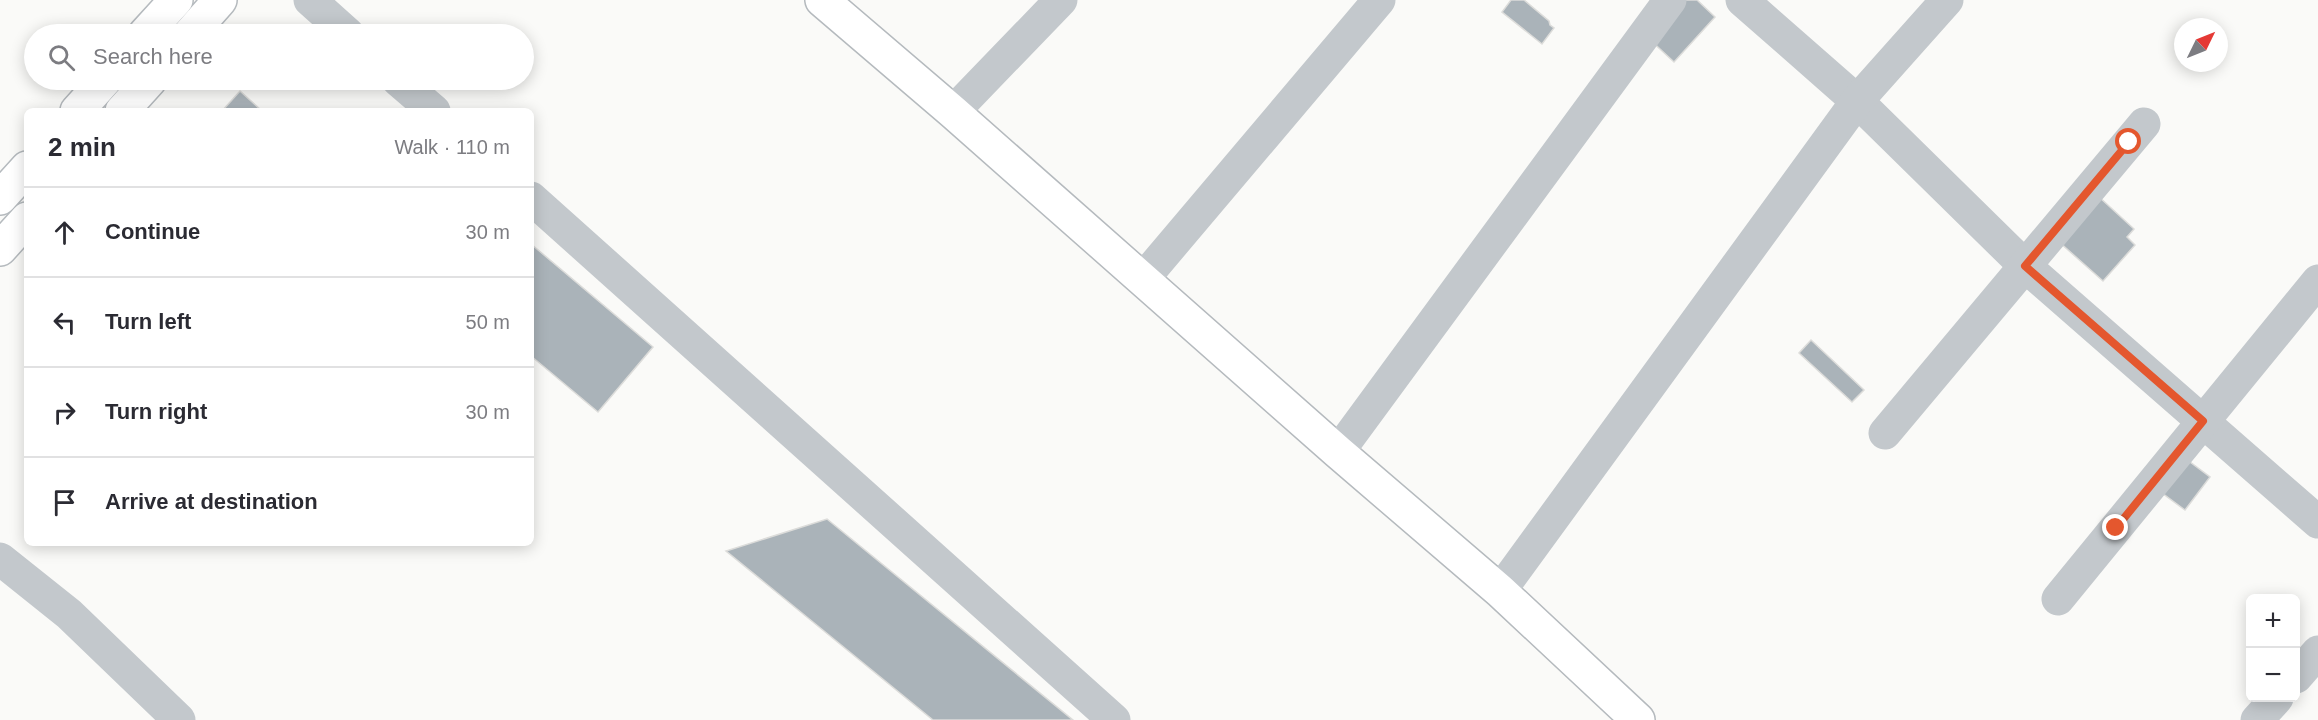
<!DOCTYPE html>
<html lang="en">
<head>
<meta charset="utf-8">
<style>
	body { margin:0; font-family:Arial,sans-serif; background:#f7f7f7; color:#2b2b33 }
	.controls { position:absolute; right:18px; bottom:18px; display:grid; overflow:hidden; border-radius:9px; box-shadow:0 3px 15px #0003 }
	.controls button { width:54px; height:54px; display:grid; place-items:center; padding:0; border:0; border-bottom:2px solid #e1e1e2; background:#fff; color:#2b2b33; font:30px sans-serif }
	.compass { position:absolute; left:2174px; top:18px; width:54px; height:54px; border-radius:50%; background:#fff; box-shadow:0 3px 15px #0003; rotate:47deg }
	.stop { position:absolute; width:18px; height:18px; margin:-14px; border:4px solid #e4572e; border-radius:50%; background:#fff }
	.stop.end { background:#e4572e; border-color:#fff; box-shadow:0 2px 6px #0008 }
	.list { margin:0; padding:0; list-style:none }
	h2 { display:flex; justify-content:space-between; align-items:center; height:78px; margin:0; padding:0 24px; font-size:26px }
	h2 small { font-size:20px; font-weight:400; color:#7c7c81 }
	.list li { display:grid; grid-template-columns:39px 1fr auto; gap:18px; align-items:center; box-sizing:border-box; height:90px; padding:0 24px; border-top:2px solid #e1e1e2 }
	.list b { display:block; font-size:22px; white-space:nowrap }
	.list em { font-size:20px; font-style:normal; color:#7c7c81 }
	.icon { flex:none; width:33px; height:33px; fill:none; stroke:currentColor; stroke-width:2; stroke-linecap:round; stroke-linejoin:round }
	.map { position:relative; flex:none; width:2318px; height:720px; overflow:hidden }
	.search { position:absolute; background:#fff; box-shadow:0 3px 15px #0003; left:24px; top:24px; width:510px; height:66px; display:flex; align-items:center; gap:15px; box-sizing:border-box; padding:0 21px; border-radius:33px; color:#7c7c81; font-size:22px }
	.panel { position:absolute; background:#fff; box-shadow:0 3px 15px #0003; left:24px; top:108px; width:510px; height:438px; border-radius:9px }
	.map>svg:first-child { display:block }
	.building { fill:#aab3b9; stroke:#dcdcda; stroke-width:1.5 }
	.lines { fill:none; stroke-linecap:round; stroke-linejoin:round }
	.major-casing { stroke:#b5babe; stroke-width:36 }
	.minor { stroke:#c3c8cc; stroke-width:33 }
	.major { stroke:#fff; stroke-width:33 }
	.route { stroke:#e4572e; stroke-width:8 }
</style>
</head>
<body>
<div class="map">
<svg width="2318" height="720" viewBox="0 0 2318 720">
	<rect width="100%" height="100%" fill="#fafaf8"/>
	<g class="building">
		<polygon points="1511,0 1524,0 1549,21 1550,25 1554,28 1542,44 1502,12"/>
		<polygon points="1680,0 1697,0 1715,17 1674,62 1646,36"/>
		<polygon points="240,91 262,111 222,111"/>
		<polygon points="2098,196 2134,229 2127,237 2135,245 2103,281 2058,241"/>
		<polygon points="531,244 653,347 598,412 531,356"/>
		<polygon points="1811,340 1864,390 1852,402 1799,353"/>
		<polygon points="2182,456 2210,477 2185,510 2158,490"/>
		<polygon points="827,519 1073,720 933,720 726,551"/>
	</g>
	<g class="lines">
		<g class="major-casing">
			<g id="major">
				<polyline points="822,0 953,112 1338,452 1500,591 1638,720"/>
				<polyline points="145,34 176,0"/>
				<polyline points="190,34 220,0"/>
				<polyline points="77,111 105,80"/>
				<polyline points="122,111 150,80"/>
				<polyline points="0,198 27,168"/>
				<polyline points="0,249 27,219"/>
			</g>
		</g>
		<g class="minor">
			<polyline points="310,0 348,34"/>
			<polyline points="1742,0 1857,101 2025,266 2318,522"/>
			<polyline points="398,80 434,111"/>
			<polyline points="953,112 1061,0"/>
			<polyline points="531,198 1114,720"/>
			<polyline points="1143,279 1379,0"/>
			<polyline points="1885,433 2144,124"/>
			<polyline points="1338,452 1670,0"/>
			<polyline points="0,559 69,614 179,720"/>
			<polyline points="1500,591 1857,101 1947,0"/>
			<polyline points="2058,599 2318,281"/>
			<polyline points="2296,677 2318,652"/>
			<polyline points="2257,720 2277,698"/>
		</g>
		<use href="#major" class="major"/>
	</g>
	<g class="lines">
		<polyline class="route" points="2116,528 2203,421 2025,266 2129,142"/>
	</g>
</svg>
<div class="controls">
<button>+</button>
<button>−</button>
</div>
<svg class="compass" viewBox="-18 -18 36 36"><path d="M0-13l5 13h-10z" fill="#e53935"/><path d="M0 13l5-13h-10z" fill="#7c7c81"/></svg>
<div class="stop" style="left:2129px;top:142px"></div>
<div class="stop end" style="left:2116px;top:528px"></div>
<div class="search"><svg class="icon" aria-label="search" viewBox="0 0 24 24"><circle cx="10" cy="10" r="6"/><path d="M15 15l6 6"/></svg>Search here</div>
<section class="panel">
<h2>2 min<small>Walk · 110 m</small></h2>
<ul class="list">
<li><svg class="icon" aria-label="ahead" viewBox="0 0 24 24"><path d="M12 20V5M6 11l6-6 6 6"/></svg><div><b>Continue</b></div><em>30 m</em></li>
<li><svg class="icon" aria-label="left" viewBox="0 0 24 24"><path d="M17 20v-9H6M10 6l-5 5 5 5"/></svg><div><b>Turn left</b></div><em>50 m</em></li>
<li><svg class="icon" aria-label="right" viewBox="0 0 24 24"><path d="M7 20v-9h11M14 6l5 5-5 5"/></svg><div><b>Turn right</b></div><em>30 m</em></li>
<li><svg class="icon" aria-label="arrive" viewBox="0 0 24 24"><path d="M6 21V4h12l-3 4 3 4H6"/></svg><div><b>Arrive at destination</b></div></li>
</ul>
</section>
</div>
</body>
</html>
